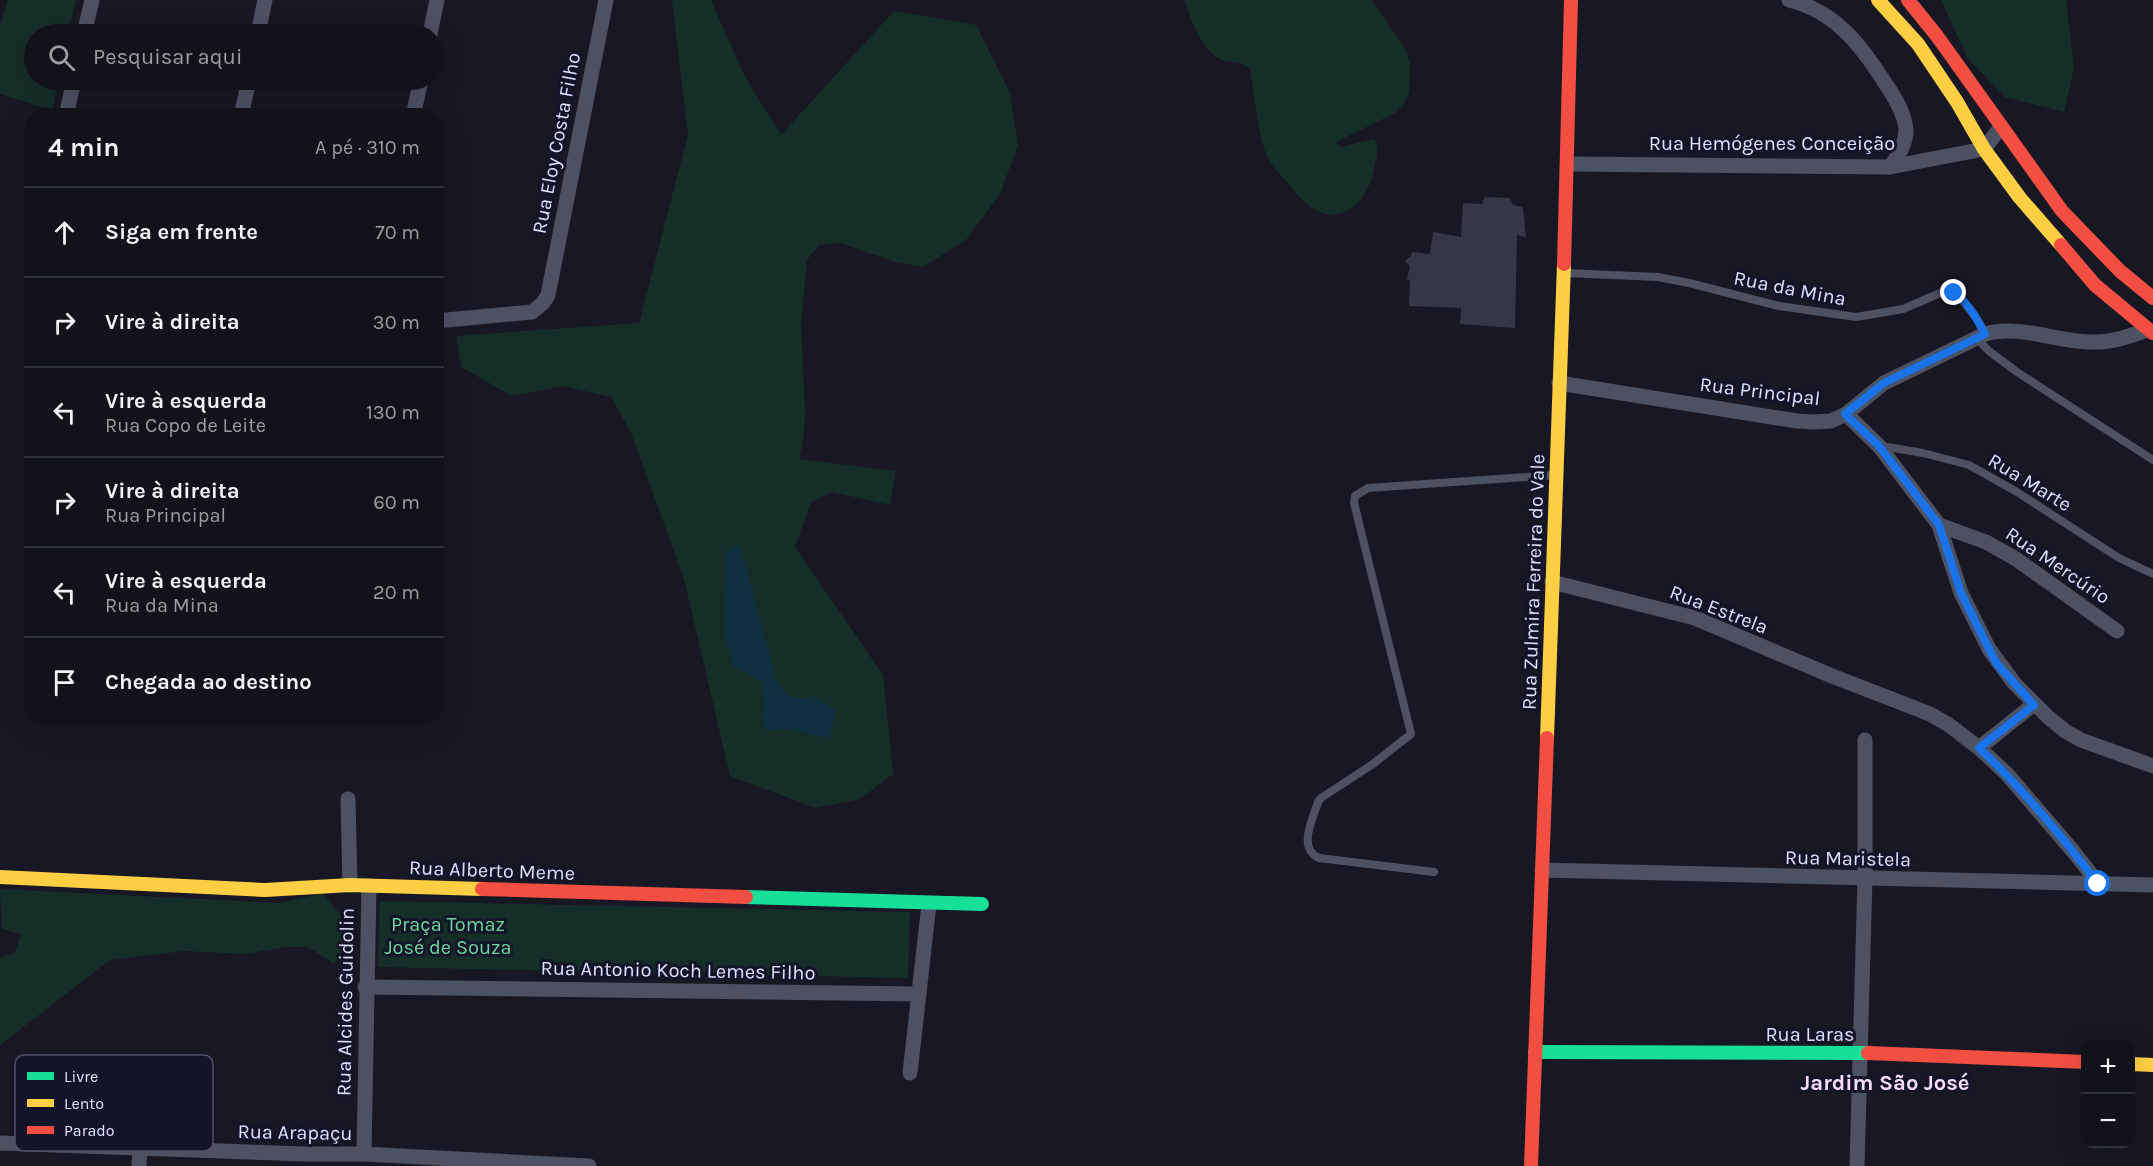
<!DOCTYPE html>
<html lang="pt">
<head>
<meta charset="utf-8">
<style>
	body { margin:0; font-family:Karla,sans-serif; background:#1e2027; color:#f1f3f6 }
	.controls { position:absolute; right:18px; bottom:18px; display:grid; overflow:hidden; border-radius:12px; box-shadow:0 6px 24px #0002 }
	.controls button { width:54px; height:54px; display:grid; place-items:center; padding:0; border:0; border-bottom:2px solid #303239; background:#11121a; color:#f1f3f6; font:30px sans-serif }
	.stop { position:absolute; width:18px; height:18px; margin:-14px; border:4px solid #1a73e8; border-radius:50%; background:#fff }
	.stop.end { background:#1a73e8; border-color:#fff; box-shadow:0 2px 6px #0008 }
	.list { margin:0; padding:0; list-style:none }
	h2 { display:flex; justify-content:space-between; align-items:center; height:78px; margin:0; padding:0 24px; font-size:26px }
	h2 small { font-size:20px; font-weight:400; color:#9c9ea2 }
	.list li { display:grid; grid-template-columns:39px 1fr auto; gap:18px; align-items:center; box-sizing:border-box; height:90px; padding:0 24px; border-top:2px solid #303239 }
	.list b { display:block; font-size:22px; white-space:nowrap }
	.list p { margin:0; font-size:20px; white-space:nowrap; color:#9c9ea2 }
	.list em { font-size:20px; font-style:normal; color:#9c9ea2 }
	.icon { flex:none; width:33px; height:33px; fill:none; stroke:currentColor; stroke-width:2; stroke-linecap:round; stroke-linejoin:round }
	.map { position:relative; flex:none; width:2153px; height:1166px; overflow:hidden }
	.search { position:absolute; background:#11121a; box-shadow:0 6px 24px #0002; left:24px; top:24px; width:420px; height:66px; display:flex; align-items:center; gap:15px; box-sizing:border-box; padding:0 21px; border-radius:33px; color:#9c9ea2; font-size:22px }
	.panel { position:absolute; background:#11121a; box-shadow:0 6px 24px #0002; left:24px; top:108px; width:420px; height:618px; border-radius:24px }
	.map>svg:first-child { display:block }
	.green { fill:#162e28 }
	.water { fill:#103041 }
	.building { fill:#363744 }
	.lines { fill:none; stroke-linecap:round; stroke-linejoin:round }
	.lane { stroke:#4d5263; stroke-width:8 }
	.street { stroke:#4d5263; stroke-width:15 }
	.fast { stroke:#16e098; stroke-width:14 }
	.slow { stroke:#ffcf43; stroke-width:14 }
	.jam { stroke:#f24e42; stroke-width:14 }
	.route { stroke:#1a73e8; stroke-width:8 }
	.labels { text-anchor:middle; stroke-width:6; stroke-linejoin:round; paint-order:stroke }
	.street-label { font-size:20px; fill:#dce2fc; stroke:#121528 }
	.park-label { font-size:20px; fill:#6cd89d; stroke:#121528 }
	.quarter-label { font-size:22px; font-weight:bold; fill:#fddefa; stroke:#121528 }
	.key { fill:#121528; stroke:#4f5268; stroke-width:1.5 }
	.key-label { font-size:16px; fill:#dce2fc }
</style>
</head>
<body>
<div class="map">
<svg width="2153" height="1166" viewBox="0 0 2153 1166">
	<rect width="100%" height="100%" fill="#171823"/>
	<g class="green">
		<polygon points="8,0 76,0 68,34 34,34 34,80 59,80 52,110 0,94 0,26"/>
		<polygon points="672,0 711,0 744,75 781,135 894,11 976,25 1010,93 1018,145 1000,194 966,240 923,267 895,262 840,243 819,245 807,260 801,322 805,412 804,434 799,459 896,471 890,505 832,492 811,502 795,547 883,675 893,774 860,799 816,808 730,776 684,579 631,433 611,397 563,386 512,396 461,367 456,336 639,323 688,135"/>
		<path d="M1185 0H1372L1406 50 1410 64 1409 92 1404 104 1395 113 1336 142 1341 147 1374 139C1380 150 1376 158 1374 170 1368 199 1344 228 1312 208 1302 201 1294 191 1286 181 1281 175 1273 168 1269 160 1257 137 1255 95 1250 69 1237 57 1232 65 1220 59 1204 52 1188 16 1185 0Z"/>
		<polygon points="1941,0 2066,0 2074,68 2064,112 2005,97 1968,59"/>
		<polygon points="0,889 279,903 323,893 353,930 348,955 333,963 308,947 286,947 246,954 184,951 110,960 0,1045 0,958 15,952 21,934 2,929"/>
		<polygon points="380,901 910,912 908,978 378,967"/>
	</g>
	<polygon class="water" points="740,544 776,679 786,695 802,699 815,696 836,710 829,738 786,729 767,731 763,719 764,697 760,681 733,665 724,634 726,552"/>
	<polygon class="building" points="1485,197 1510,198 1513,205 1523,207 1526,237 1517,235 1515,328 1460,324 1461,308 1409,306 1410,281 1407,279 1410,266 1405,261 1411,256 1412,252 1430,254 1433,232 1461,237 1463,203 1482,204"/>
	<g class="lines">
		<g class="lane">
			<polyline points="1565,273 1658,277 1689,283 1779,306 1856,317 1903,309 1945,291 1954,293 1960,297 1977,319 1985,334"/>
			<polyline points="1976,338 1989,351 2017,372 2153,460"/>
			<polyline points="1881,446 1923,453 1969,465 2017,492 2119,558 2153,574"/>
			<path d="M1434 872 1319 858C1297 848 1313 819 1318 802L1321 798 1373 764 1411 734 1354 503 1355 496 1368 488 1555 475"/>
		</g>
		<g class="street">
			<path d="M1789 0C1835 11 1861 45 1885 83 1894 96 1905 113 1906 130 1906 145 1898 155 1890 167"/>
			<polyline points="84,34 92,0"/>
			<polyline points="258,34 265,0"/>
			<polyline points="430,34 437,0"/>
			<polyline points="66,116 74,80"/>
			<polyline points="241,116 249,80"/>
			<polyline points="413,116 421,80"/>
			<polyline points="1568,164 1890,167 1984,149 2000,128"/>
			<polyline points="436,321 532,312 543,303 548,295 606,0"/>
			<path d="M1559 383 1797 421 1813 422 1831 421 1846 414 1884 383 1985 334C2020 324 2057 342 2092 342 2111 343 2130 336 2147 330"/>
			<polyline points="1846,414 1879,446 1939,525 1961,593 1989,649 2014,683 2048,717 2065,731 2081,740 2153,766"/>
			<polyline points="1939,525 1986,542 2016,559 2117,631"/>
			<polyline points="1552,582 1695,618 1832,676 1930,714 1949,725 1979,748 2007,774 2073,851 2098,883"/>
			<polyline points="1979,748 2034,704"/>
			<polyline points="348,799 350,885"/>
			<polyline points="1542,870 2153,885"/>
			<polyline points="365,987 919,994"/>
			<polyline points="910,1073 929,904"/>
			<polyline points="0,1143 304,1154 364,1154 589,1166"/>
			<polyline points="364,1154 369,886"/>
			<polyline points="139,1166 140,1148"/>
			<polyline points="1857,1166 1865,879 1865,740"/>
		</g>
		<g class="fast">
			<polyline points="746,897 982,904"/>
			<polyline points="1535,1052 1868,1053"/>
		</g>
		<g class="slow">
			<polyline points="1878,0 1918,44 1957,102 1984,149 2020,198 2061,245"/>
			<polyline points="1547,738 1564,264"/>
			<polyline points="0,877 265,890 350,885 482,889"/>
			<polyline points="2130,1064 2153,1065"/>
		</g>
		<g class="jam">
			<polyline points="1908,0 1937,36 2062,211 2120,271 2153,298"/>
			<polyline points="2061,245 2095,285 2153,333"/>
			<polyline points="1564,264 1571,0"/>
			<polyline points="482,889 746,897"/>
			<polyline points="1868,1053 2086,1062"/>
			<polyline points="1531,1166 1547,738"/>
		</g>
	</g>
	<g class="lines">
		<path class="route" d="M1954 293C1968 302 1977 319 1985 334L1884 383 1845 414 1879 446 1939 525 1961 593 1989 649 1997 664 2034 705 1979 748C2023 789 2062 836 2098 884"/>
	</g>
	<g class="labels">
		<g class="street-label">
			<text transform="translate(556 143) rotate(-79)" y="7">Rua Eloy Costa Filho</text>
			<text x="1772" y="150">Rua Hemógenes Conceição</text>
			<text transform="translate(1790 288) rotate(11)" y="7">Rua da Mina</text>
			<text transform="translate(1760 391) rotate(7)" y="7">Rua Principal</text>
			<text transform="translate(2030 482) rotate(31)" y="7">Rua Marte</text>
			<text transform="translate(2058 565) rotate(34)" y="7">Rua Mercúrio</text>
			<text transform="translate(1533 582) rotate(-88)" y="7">Rua Zulmira Ferreira do Vale</text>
			<text transform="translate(1719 609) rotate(21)" y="7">Rua Estrela</text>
			<text transform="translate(1848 858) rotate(1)" y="7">Rua Maristela</text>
			<text transform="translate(492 870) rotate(2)" y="7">Rua Alberto Meme</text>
			<text transform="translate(678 970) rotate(1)" y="7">Rua Antonio Koch Lemes Filho</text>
			<text transform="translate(345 1002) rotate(-89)" y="7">Rua Alcides Guidolin</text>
			<text x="1810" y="1041">Rua Laras</text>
			<text transform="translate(295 1132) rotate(1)" y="7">Rua Arapaçu</text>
		</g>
		<g class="park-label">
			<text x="448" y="931">Praça Tomaz<tspan x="448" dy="23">José de Souza</tspan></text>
		</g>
		<g class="quarter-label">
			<text x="1885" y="1090">Jardim São José</text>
		</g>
	</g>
	<rect x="15" y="1055" width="198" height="96" rx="9" class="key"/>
	<rect x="27" y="1072" width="27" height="8" fill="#16e098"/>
	<rect x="27" y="1099" width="27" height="8" fill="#ffcf43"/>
	<rect x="27" y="1126" width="27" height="8" fill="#f24e42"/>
	<g class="key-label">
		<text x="64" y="1082">Livre</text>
		<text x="64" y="1109">Lento</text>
		<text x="64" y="1136">Parado</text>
	</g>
</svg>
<div class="controls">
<button>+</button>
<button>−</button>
</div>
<div class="stop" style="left:2098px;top:884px"></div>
<div class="stop end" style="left:1954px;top:293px"></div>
<div class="search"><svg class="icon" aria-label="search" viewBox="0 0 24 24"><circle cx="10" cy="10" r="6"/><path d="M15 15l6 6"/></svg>Pesquisar aqui</div>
<section class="panel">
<h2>4 min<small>A pé · 310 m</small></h2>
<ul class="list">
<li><svg class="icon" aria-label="ahead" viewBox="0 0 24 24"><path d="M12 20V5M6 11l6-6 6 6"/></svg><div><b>Siga em frente</b></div><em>70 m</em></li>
<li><svg class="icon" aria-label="right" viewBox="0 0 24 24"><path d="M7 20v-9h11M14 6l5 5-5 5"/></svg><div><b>Vire à direita</b></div><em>30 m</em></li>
<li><svg class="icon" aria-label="left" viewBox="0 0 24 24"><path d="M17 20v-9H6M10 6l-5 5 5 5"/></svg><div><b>Vire à esquerda</b><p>Rua Copo de Leite</p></div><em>130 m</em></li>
<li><svg class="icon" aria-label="right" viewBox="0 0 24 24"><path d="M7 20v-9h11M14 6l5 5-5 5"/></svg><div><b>Vire à direita</b><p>Rua Principal</p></div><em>60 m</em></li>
<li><svg class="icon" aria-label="left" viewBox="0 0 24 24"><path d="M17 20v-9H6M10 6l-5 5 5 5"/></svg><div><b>Vire à esquerda</b><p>Rua da Mina</p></div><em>20 m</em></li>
<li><svg class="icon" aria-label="arrive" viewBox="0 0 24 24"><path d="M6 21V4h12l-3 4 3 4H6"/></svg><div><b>Chegada ao destino</b></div></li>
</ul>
</section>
</div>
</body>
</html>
